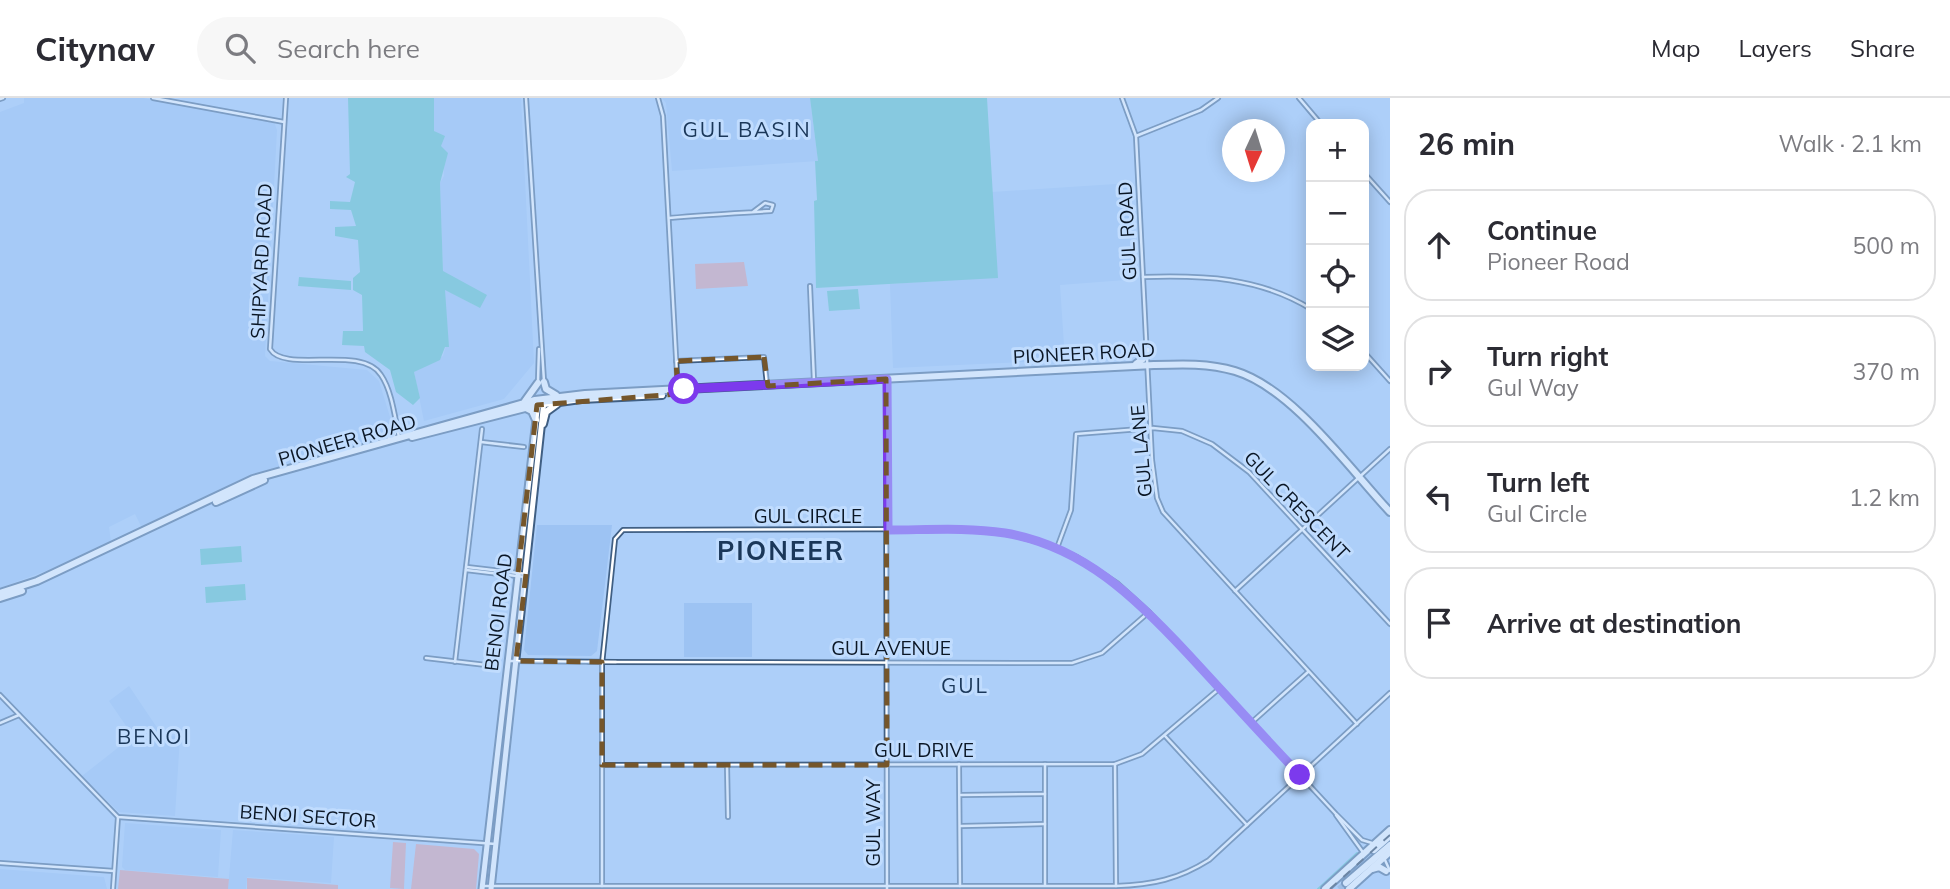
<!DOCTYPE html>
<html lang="en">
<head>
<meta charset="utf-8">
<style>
	body { margin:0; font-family:Mulish,sans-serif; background:#f7f7f7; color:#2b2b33 }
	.controls { position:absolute; right:21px; top:21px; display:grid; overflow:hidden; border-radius:14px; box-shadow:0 4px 18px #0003 }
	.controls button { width:63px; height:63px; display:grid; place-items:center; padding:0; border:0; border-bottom:2px solid #e1e1e2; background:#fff; color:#2b2b33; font:35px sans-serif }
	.compass { position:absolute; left:1222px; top:21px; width:63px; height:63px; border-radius:50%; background:#fff; box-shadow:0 4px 18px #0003; rotate:184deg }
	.stop { position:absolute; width:21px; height:21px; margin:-16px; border:5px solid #7c3aed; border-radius:50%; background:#fff }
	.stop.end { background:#7c3aed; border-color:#fff; box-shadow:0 2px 7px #0008 }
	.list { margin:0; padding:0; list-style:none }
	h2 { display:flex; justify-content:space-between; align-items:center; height:91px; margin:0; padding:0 28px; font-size:30px }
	h2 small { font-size:23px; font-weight:400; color:#7c7c81 }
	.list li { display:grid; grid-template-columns:46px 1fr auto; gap:21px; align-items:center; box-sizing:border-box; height:112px; margin:0 14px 14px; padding:0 14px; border:2px solid #e1e1e2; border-radius:28px }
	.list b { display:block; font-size:26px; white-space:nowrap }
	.list p { margin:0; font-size:23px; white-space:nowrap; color:#7c7c81 }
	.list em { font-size:23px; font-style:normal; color:#7c7c81 }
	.icon { flex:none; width:38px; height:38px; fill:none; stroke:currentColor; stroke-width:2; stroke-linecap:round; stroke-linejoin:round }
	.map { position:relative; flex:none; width:1390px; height:791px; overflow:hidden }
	header { display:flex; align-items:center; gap:42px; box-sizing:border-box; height:98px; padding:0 35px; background:#fff; border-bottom:2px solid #e1e1e2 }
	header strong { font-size:33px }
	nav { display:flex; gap:38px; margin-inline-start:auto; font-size:24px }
	.search { width:490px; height:63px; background:#f7f7f7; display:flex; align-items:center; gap:18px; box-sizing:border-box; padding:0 24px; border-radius:38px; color:#7c7c81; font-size:26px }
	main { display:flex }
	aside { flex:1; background:#fff }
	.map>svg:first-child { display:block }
	.built { fill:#9dc3f3 }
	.green { fill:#de9aa0 }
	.water { fill:#5ac2c0 }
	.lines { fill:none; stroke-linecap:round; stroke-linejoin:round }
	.stream { stroke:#5ac2c0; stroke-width:2 }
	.primary-tunnel { stroke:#8caacf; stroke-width:6; stroke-dasharray:6 3; stroke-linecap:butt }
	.street-casing { stroke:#405f83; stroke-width:6 }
	.secondary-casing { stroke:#405f83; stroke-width:9 }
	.primary-casing { stroke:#405f83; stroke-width:10 }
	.street { stroke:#fff; stroke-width:2.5 }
	.secondary { stroke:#fff; stroke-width:5 }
	.primary { stroke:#fff; stroke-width:6 }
	.rail { stroke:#1e2d3f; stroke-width:2; stroke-dasharray:9 9; stroke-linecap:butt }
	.route { stroke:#7c3aed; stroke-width:9 }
	.marked { fill:none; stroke:#75562b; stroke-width:5; stroke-dasharray:14 9; stroke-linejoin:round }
	.labels { text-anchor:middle; stroke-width:6; stroke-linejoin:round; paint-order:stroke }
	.street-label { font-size:19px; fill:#0a1625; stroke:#c0dcfe }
	.neighbourhood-label { font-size:21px; letter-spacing:2px; fill:#1a3759; stroke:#c0dcfe }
	.district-label { font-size:26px; font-weight:bold; letter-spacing:2px; fill:#1a3759; stroke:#c0dcfe }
</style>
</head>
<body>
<header>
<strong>Citynav</strong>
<div class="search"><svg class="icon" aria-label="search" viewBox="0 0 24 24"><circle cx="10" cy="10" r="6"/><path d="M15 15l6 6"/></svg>Search here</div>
<nav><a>Map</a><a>Layers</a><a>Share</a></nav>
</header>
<main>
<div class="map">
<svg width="1390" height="791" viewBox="0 0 1390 791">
	<rect width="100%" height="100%" fill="#adcff9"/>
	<g class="built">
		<polygon points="24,0 143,0 274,24 277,32 265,258 270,263 367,272 379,283 394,332 391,337 252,379 142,430 135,416 109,429 111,444 80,460 0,490 0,14 24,5"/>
		<polygon points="433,0 521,0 534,265 504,301 424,323 414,274 443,258 446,248 444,191 480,210 443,174 440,85 444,78 443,53 434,33"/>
		<polygon points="662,0 810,0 818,63 672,73 666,5"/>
		<polygon points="1131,85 1138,181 1060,187 1065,262 893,270 890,186 997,179 992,94"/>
		<polygon points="537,427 612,427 597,553 591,558 528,557 524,552"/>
		<rect x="684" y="505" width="68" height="54"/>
		<polygon points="129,588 162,637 180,639 175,718 119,714 82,678 133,638 109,603"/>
		<polygon points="125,725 221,732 218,779 125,772 122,769"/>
		<polygon points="233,732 334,739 331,785 247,779 246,791 228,791"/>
		<polygon points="0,771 104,779 107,791 0,791"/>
	</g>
	<g class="green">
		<polygon points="744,164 748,188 696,191 695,166"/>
		<polygon points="393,744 406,745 404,791 390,790"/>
		<polygon points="416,746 474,751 479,756 476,791 411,791"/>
		<polygon points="120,772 229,781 228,791 118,791"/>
		<polygon points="247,780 338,787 338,791 247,791"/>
	</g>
	<g class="water">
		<polygon points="348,0 434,0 434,33 445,38 441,48 448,55 440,85 443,173 487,197 480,210 445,192 449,249 445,249 440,262 414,274 420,300 413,307 396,294 390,272 365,254 364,248 342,247 343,233 363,233 362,197 353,192 353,180 360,174 358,142 335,138 335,129 356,128 351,112 330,111 330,103 350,104 355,84 346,79 350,76"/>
		<polygon points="810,0 987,0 998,180 816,190 814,103 817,102 815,63 818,63"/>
		<polygon points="299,179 351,183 351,192 298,188"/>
		<polygon points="858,191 860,211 829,213 827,193"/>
		<polygon points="241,448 242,464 201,467 200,451"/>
		<polygon points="245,486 246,502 206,505 205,489"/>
	</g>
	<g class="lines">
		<polyline class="stream" points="1318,791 1357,755"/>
		<polyline class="primary-tunnel" points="1339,791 1346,785"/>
		<g class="street-casing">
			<g id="street">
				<polyline points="153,0 284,24"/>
				<path d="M286 0 270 251C285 276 361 246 381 277 392 293 395 320 399 339"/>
				<polyline points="526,0 544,283"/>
				<polyline points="658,0 663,18 678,296"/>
				<polyline points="1122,0 1136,38 1152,362 1157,400 1163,414 1357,626"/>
				<polyline points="1299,0 1321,26"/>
				<polyline points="0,1 3,0"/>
				<polyline points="1136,38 1201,12 1218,0"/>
				<polyline points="1364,75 1390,104"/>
				<path d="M669 120C703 117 737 115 771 113L773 107 765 105 753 114"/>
				<path d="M1143 179C1203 177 1259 179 1311 211"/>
				<polyline points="810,188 814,283"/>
				<polyline points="1364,254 1390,283"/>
				<polyline points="676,263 764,259 767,286"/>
				<polyline points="886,281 887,791"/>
				<polyline points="538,283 539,251"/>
				<polyline points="481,344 524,349"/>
				<polyline points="1057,450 1071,412 1076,336 1153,330 1182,333 1212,346 1249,374 1390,526"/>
				<polyline points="467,469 526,476"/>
				<polyline points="466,472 525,479"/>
				<polyline points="1235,493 1390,351"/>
				<polyline points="426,560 486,567"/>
				<polyline points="508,563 616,564"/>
				<polyline points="455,564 482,331"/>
				<polyline points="589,564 1072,565 1102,555 1149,514"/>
				<polyline points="0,597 118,719 496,746"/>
				<polyline points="0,625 19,617"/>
				<polyline points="1251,625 1308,574"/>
				<polyline points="1165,638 1247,727"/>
				<polyline points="959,666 960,788"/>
				<polyline points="1115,666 1116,788"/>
				<polyline points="602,667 1115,666 1142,656 1220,590"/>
				<polyline points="727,667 728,719"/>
				<polyline points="961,697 1045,696"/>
				<polyline points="1336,717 1362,753"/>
				<polyline points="961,728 1045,726"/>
				<polyline points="1385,762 1390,773"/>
				<polyline points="0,765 114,773"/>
				<polyline points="1045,787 1045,666"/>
				<path d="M482 788H1116C1152 787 1179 781 1209 762L1390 595"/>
				<polyline points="602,788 602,566 615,441 623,432 969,431 1006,435 1049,447 1077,459 1117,485 1149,514 1336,716 1362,742 1372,745"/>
				<polyline points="113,791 118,719"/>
			</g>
		</g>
		<g class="secondary-casing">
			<g id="secondary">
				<polyline points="482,791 538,304"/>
				<polyline points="491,791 544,303"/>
			</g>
		</g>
		<g class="primary-casing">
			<g id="primary">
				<polyline points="1136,266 1143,261 1148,253"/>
				<polyline points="544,284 546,291 556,297"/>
				<polyline points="525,303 538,285"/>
				<polyline points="526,310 532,313 536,322"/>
				<polyline points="543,326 546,314 557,306"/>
				<polyline points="412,339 537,307 581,301 662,297"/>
				<polyline points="391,340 396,328 407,335"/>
				<polyline points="216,404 264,382"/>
				<path d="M0 495 37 483 253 381 535 302 585 296 1154 267C1182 266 1209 265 1235 273 1292 290 1349 370 1390 414"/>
				<polyline points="0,500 22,493"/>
				<polyline points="1374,752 1390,738"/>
				<polyline points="1372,771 1379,769 1386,773"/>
				<polyline points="1346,785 1390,747"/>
				<polyline points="1325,791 1390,732"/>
				<polyline points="1349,791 1390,754"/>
			</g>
		</g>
		<use href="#street" class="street"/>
		<use href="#secondary" class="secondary"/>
		<use href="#primary" class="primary"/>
		<polyline class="rail" points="1330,791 1390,737"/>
	</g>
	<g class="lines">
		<path class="route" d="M684 291 887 281 888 432C927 432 966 429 1005 435 1083 448 1136 500 1188 556 1225 596 1262 637 1300 677"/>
	</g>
	<path d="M0 0H1390V791H0ZM764 259 768 288 886 281 887 667H602V564L516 563 526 476 518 475 537 307 678 296 676 263Z" fill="#adcff9" fill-opacity=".55" fill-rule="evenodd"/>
	<path class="marked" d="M764 259 768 288 886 281 887 667H602V564L516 563 526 476 518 475 537 307 678 296 676 263Z"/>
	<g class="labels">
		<g class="street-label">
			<text transform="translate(1127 133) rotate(-93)" y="7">GUL ROAD</text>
			<text transform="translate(261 163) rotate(-87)" y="7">SHIPYARD ROAD</text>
			<text transform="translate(1084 255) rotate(-3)" y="7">PIONEER ROAD</text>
			<text transform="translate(347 342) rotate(-16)" y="7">PIONEER ROAD</text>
			<text transform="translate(1141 353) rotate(-95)" y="7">GUL LANE</text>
			<text transform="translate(1297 407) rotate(46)" y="7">GUL CRESCENT</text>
			<text x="808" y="425">GUL CIRCLE</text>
			<text transform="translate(498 514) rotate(-83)" y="7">BENOI ROAD</text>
			<text x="891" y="557">GUL AVENUE</text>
			<text x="924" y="659">GUL DRIVE</text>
			<text transform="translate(308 718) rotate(4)" y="7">BENOI SECTOR</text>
			<text transform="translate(873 725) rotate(-90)" y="7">GUL WAY</text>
		</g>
		<g class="neighbourhood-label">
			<text x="747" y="39">GUL BASIN</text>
			<text x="965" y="595">GUL</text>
			<text x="154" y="646">BENOI</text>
		</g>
		<g class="district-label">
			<text x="781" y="462">PIONEER</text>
		</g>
	</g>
</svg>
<div class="controls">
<button>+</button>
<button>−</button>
<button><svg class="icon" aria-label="locate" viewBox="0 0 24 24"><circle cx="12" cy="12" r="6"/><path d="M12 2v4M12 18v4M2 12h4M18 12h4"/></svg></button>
<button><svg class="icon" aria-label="layers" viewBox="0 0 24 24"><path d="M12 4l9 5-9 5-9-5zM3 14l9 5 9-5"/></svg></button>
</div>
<svg class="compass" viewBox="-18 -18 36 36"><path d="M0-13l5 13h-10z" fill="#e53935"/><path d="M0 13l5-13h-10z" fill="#7c7c81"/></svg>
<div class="stop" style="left:684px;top:291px"></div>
<div class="stop end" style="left:1300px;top:677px"></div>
</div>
<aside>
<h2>26 min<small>Walk · 2.1 km</small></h2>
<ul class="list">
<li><svg class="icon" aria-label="ahead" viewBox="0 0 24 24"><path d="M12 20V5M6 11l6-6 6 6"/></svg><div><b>Continue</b><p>Pioneer Road</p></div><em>500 m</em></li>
<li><svg class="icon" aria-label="right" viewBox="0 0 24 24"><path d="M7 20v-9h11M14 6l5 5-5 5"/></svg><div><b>Turn right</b><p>Gul Way</p></div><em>370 m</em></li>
<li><svg class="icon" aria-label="left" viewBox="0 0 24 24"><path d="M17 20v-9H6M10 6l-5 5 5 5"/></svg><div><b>Turn left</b><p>Gul Circle</p></div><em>1.2 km</em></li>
<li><svg class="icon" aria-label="arrive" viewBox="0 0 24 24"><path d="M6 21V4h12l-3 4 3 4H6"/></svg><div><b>Arrive at destination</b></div></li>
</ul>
</aside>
</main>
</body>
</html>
